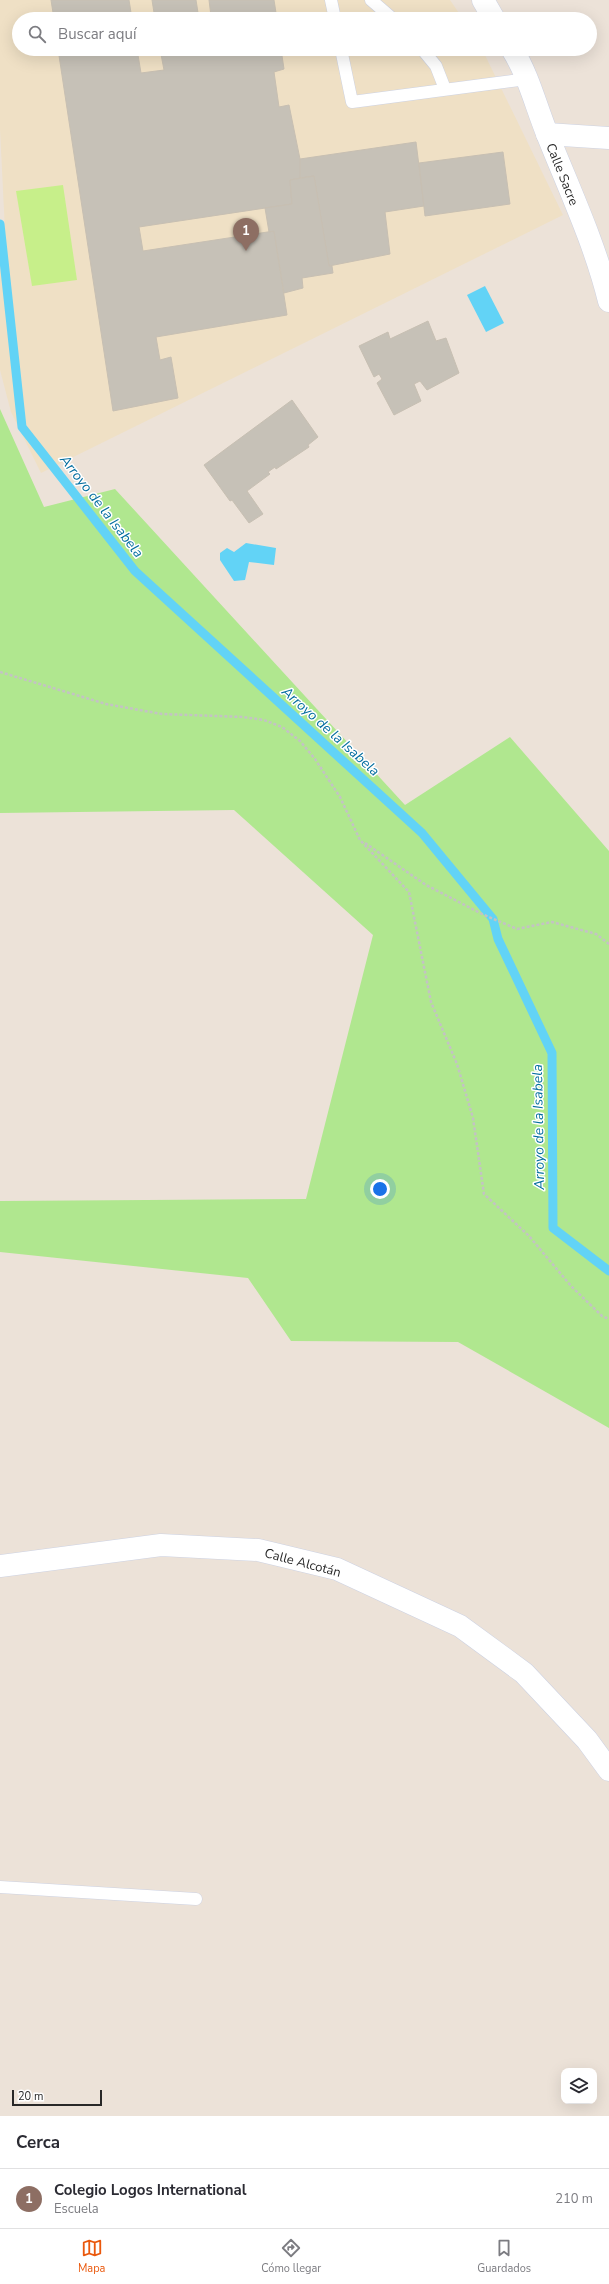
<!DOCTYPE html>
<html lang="es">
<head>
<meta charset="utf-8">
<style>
	body { margin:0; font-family:"Nunito Sans",sans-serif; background:#f2f2f3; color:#2b2b33 }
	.controls { position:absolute; right:12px; bottom:12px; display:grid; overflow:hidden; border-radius:8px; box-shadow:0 4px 16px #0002 }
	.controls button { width:36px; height:36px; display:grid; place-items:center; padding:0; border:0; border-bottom:1px solid #e1e1e2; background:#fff; color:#2b2b33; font:20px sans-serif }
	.scale { position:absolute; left:12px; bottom:10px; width:90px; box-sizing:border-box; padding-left:4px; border:2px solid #282828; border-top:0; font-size:11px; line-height:14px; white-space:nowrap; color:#282828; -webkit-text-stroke:3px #fff; paint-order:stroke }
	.you { position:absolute; left:380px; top:1189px; width:14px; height:14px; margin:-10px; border:3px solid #fff; border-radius:50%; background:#1a73e8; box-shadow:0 0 0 6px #1a73e833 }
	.badge { display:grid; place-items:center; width:26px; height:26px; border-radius:50%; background:#ea580c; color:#fff; font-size:13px; font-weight:700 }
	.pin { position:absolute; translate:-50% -33px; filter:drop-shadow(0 1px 2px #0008) }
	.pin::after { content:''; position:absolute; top:21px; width:14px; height:12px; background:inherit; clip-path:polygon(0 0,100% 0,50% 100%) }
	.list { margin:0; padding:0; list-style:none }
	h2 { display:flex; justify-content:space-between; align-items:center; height:52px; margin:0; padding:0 16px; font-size:17px }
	h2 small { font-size:13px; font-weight:400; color:#7c7c81 }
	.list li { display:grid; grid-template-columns:26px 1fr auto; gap:12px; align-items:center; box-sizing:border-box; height:60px; padding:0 16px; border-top:1px solid #e1e1e2 }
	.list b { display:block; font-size:15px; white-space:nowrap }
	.list p { margin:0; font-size:13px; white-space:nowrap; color:#7c7c81 }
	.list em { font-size:13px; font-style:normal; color:#7c7c81 }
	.icon { flex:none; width:22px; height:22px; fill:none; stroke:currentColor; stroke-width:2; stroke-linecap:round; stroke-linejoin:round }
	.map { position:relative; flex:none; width:609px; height:2116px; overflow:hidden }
	.search { position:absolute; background:#fff; box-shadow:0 4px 16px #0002; left:12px; right:12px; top:12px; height:44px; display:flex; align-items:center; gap:10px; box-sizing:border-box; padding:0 14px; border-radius:22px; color:#7c7c81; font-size:15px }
	.sheet { height:112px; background:#fff }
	nav { display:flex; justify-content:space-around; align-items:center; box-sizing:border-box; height:56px; border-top:1px solid #e1e1e2; background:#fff; font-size:11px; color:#7c7c81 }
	nav a { display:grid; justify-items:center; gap:2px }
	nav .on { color:#ea580c }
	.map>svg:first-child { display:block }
	.education { fill:#efe0c5 }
	.green { fill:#b0e78f }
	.pitch { fill:#c7ef8a }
	.water { fill:#62d3f6 }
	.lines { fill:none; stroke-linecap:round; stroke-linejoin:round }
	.stream { stroke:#62d3f6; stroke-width:9 }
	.building { fill:#c6c1b7; stroke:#c7bfb2 }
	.service-casing { stroke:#cdd2e2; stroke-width:13 }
	.minor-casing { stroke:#cdd2e2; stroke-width:23 }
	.path { stroke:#c3c3c3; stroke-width:2.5; stroke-dasharray:3 2; stroke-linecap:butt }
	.service { stroke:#fff; stroke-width:12 }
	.minor { stroke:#fff; stroke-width:22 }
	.labels { text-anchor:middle; stroke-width:3; stroke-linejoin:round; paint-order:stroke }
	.street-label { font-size:13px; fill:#282828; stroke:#fff }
	.water-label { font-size:14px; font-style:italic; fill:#046e9f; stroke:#fff }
</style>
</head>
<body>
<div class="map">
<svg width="609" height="2116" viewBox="0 0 609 2116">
	<rect width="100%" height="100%" fill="#ece2d8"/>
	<polygon class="education" points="0,0 450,0 463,19 19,19 19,49 482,49 563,215 41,473 11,412 0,370 0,272 5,231 0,129"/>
	<polygon class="green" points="0,409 44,507 115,489 405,805 510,737 609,851 609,1428 458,1342 291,1341 248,1278 0,1252 0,1201 306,1199 373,935 234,810 0,813"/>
	<polygon class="pitch" points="63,185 77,280 32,286 16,191"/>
	<g class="water">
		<polygon points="485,286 504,323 486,332 467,295"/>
		<polygon points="246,543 276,548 274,565 249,562 245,580 234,581 220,560 220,553 227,548 234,552"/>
	</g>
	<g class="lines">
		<polyline class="stream" points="0,224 22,427 135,571 422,833 493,919 498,939 552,1053 553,1228 609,1271"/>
	</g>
	<g class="building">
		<polygon points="51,0 129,0 132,19 54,19"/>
		<polygon points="152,0 196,0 199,19 211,16 209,0 274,0 277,19 155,19"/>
		<polygon points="58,49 137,49 141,73 164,70 160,49 281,49 284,69 274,72 279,107 289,105 300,159 300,178 290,180 292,204 139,227 143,251 274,231 287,315 156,337 160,360 171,357 178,398 113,411"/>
		<polygon points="416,142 424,206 385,212 390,254 329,266 314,176 300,178 300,159"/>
		<polygon points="503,152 510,204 425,216 419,163"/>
		<polygon points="314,176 329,266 332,266 333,273 302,278 303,288 284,293 274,231 269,232 265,208 292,204 290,180"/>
		<polygon points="428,321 436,341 446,338 459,373 427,390 420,381 414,384 421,401 394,415 377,383 382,379 379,374 374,377 359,346 388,332 390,339"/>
		<polygon points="292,400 318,437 308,445 309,447 276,469 275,467 268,472 270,474 247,491 263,514 249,523 232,500 230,501 204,465"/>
	</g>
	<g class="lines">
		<g class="service-casing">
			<g id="service">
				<polyline points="331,0 335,19"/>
				<polyline points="371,0 393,19"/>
				<polyline points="341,49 352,102 527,79"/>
				<polyline points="422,49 436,66 445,89"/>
				<polyline points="0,1887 196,1899"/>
			</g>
		</g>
		<g class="minor-casing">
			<g id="minor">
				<polyline points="483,0 494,19"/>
				<path d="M512 49C529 76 536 107 548 136 570 191 595 244 609 301"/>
				<polyline points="547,134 609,138"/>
				<polyline points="0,1566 161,1545 258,1550 337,1569 460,1626 524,1673 587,1740 609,1770"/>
			</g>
		</g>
		<g class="path">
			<polyline points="0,672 106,704 162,714 243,717 264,720 282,727 300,741 315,759 340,797 360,840 409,892 431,1002 457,1064 473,1118 484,1194 529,1236 571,1286 602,1316 609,1319"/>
			<polyline points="365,843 426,885 482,914 517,929 552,922 596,934 609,944"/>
		</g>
		<use href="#service" class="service"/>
		<use href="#minor" class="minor"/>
	</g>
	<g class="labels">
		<g class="street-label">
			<text transform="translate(563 174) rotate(68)" y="5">Calle Sacre</text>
			<text transform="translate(303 1562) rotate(15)" y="5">Calle Alcotán</text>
		</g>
		<g class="water-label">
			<text transform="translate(102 506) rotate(52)" y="5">Arroyo de la Isabela</text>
			<text transform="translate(331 731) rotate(42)" y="5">Arroyo de la Isabela</text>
			<text transform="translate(538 1127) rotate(-91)" y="5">Arroyo de la Isabela</text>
		</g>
	</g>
</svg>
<div class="controls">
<button><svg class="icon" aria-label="layers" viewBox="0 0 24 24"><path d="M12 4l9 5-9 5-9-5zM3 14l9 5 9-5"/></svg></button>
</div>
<div class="scale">20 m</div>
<div class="you"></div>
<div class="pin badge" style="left:246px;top:251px;background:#8d6e63">1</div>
<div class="search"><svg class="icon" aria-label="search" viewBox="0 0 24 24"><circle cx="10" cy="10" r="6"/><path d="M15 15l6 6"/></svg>Buscar aquí</div>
</div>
<section class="sheet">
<h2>Cerca<small></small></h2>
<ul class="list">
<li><span class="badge" style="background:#8d6e63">1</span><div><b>Colegio Logos International</b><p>Escuela</p></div><em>210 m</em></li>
</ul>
</section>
<nav>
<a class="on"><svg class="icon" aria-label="map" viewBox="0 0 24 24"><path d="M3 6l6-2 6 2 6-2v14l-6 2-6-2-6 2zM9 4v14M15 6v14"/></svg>Mapa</a>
<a><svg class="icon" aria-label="directions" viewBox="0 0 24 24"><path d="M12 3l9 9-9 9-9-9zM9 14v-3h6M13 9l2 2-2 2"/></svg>Cómo llegar</a>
<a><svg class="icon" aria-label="saved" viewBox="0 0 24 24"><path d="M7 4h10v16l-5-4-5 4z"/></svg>Guardados</a>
</nav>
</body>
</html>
